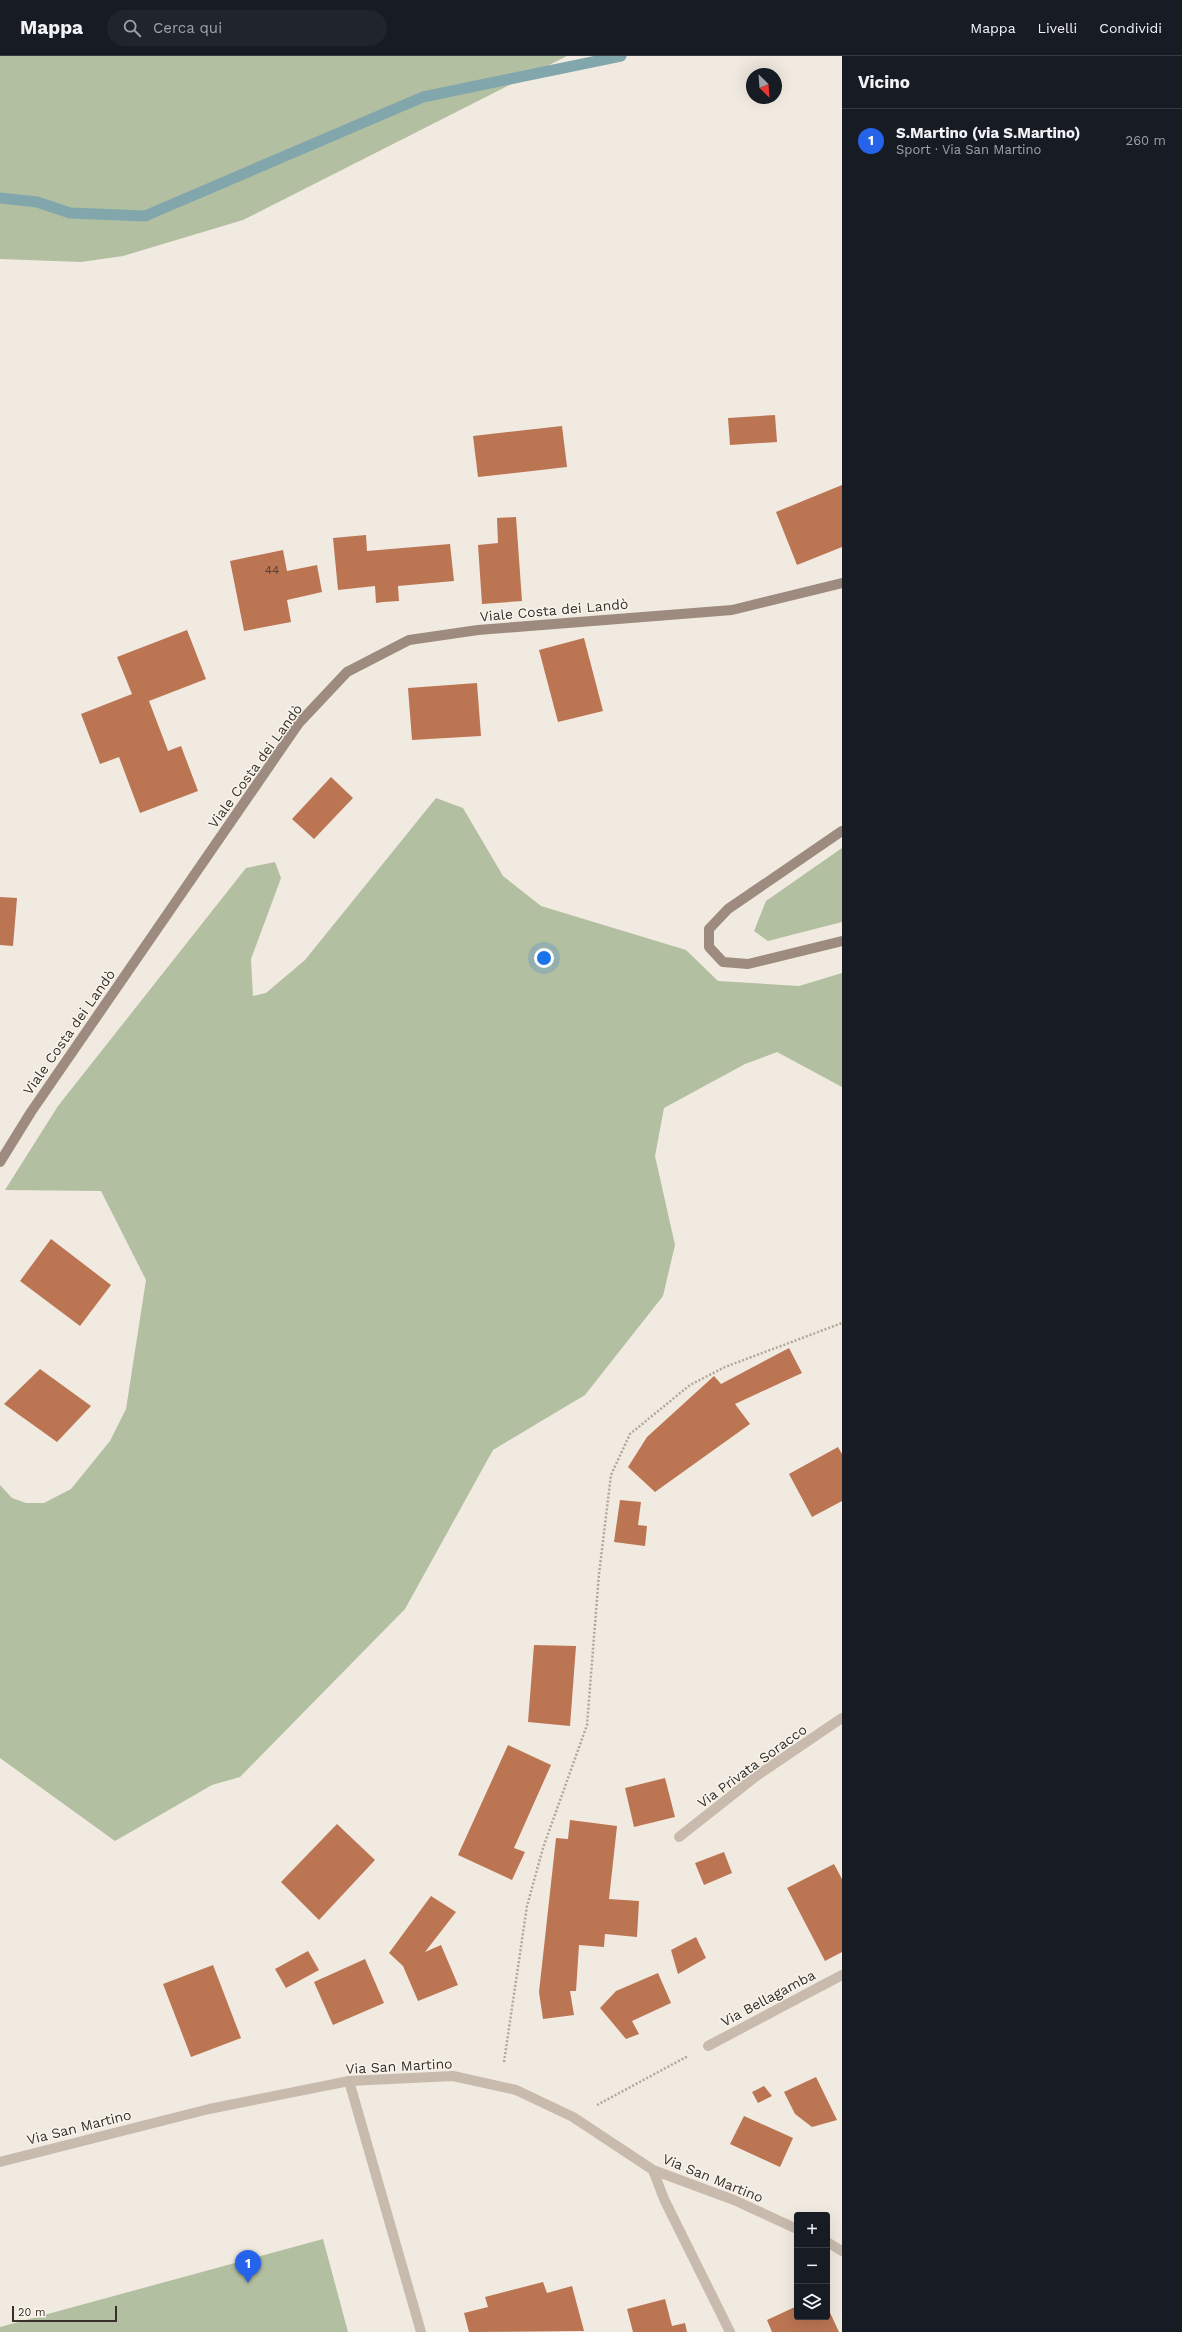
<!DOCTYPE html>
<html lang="it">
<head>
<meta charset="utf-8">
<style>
	body { margin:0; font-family:"Work Sans",sans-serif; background:#20242c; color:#f1f3f6 }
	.controls { position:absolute; right:12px; bottom:12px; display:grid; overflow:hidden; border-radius:4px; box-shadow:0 4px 16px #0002 }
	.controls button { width:36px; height:36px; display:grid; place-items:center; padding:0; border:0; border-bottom:1px solid #363941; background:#171b24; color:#f1f3f6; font:20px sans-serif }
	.compass { position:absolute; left:746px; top:12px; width:36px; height:36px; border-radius:50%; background:#171b24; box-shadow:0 4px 16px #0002; rotate:155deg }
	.scale { position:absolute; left:12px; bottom:10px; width:105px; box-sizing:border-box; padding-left:4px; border:2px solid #37302b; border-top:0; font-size:11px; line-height:14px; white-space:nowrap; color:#37302b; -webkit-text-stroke:3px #f9f4ec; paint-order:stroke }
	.you { position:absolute; left:544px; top:902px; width:14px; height:14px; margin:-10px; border:3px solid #fff; border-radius:50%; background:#1a73e8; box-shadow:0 0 0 6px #1a73e833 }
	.badge { display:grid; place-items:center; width:26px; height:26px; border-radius:50%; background:#2563eb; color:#fff; font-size:13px; font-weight:700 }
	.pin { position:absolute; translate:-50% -33px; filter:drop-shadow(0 1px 2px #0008) }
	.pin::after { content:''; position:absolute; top:21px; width:14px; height:12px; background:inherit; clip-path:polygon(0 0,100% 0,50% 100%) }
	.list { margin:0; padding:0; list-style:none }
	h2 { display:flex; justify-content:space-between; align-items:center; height:52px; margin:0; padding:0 16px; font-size:17px }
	h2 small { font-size:13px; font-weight:400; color:#9ea1a6 }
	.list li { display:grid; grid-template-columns:26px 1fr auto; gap:12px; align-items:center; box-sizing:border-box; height:64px; padding:0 16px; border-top:1px solid #363941 }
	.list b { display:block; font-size:15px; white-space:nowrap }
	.list p { margin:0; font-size:13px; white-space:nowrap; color:#9ea1a6 }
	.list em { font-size:13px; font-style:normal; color:#9ea1a6 }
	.icon { flex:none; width:22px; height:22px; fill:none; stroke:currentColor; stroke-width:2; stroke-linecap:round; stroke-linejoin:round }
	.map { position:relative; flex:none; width:842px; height:2276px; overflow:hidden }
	header { display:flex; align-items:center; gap:24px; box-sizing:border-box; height:56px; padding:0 20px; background:#171b24; border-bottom:1px solid #363941 }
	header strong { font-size:19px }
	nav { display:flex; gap:22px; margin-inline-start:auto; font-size:14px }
	.search { width:280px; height:36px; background:#20242c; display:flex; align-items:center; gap:10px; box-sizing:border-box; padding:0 14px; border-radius:22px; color:#9ea1a6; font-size:15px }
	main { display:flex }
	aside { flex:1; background:#171b24 }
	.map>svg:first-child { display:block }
	.green { fill:#b3bfa1 }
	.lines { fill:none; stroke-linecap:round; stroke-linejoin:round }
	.stream { stroke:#81a7ac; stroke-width:11 }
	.building { fill:#bb7553 }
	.path { stroke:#b4a697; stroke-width:2.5; stroke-dasharray:2 2; stroke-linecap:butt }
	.lane { stroke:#c8bbad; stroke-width:10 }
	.street { stroke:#c8bbad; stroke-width:10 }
	.secondary { stroke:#9c8b7e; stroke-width:10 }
	.labels { text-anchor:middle; stroke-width:3; stroke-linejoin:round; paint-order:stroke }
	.number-label { font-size:12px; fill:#584135 }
	.street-label { font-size:14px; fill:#37302b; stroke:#f9f4ec }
</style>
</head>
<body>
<header>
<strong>Mappa</strong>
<div class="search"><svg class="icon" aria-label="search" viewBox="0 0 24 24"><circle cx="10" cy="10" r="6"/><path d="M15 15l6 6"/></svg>Cerca qui</div>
<nav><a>Mappa</a><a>Livelli</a><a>Condividi</a></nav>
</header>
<main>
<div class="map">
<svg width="842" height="2276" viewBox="0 0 842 2276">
	<rect width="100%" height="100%" fill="#f1eae0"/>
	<g class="green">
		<polygon points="0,0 567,0 243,164 123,200 81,206 0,203"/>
		<polygon points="436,742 463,752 503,820 541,850 686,894 718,925 799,930 842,917 842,1031 777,996 745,1008 664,1052 655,1100 675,1189 663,1240 585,1339 493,1394 405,1553 240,1721 212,1729 115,1785 0,1702 0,1429 12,1442 26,1447 44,1447 71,1433 110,1385 126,1353 146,1224 101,1135 5,1134 58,1050 246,812 275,806 281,822 251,903 253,940 266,937 305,904"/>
		<polygon points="842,792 842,866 768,885 754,875 766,845"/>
		<polygon points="323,2183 348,2276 0,2276 0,2271"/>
	</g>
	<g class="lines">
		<polyline class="stream" points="0,142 37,146 70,157 145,160 423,41 621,0"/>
	</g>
	<g class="building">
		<polygon points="775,359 777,386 730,389 728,362"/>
		<polygon points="562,370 567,411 478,421 473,380"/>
		<polygon points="842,429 842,491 797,509 776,456"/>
		<polygon points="516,461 522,545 482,548 478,489 498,487 497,462"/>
		<polygon points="366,479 367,495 450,488 454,525 398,530 399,545 383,546 376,547 375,530 338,534 333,482"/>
		<polygon points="283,494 287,515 317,509 322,536 287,544 291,566 244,575 230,505"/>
		<polygon points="187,574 206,623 149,645 168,695 181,690 198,735 140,757 119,701 100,708 81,658 132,638 117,601"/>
		<polygon points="584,582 603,655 558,666 539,594"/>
		<polygon points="477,627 481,680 412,684 408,632"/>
		<polygon points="331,721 353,742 314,783 292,763"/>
		<polygon points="0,841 17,842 13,890 0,889"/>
		<polygon points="51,1183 111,1229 80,1270 20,1225"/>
		<polygon points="789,1292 802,1317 735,1348 750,1368 655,1436 628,1411 647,1381 714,1320 721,1328"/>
		<polygon points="40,1313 91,1350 57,1386 4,1348"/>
		<polygon points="838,1391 842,1398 842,1445 812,1461 789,1418"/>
		<polygon points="620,1444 641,1446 638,1469 647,1470 645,1490 614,1486"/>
		<polygon points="534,1589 576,1590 570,1670 528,1666"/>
		<polygon points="508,1689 551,1709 514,1792 525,1796 512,1824 458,1799"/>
		<polygon points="665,1722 675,1761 634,1771 625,1732"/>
		<polygon points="570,1764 617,1770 609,1843 639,1845 637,1881 605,1878 604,1891 579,1889 576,1935 570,1935 574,1959 543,1963 539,1936 556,1782 568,1783"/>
		<polygon points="337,1768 375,1804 319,1864 281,1826"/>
		<polygon points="724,1796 732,1817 704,1829 695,1807"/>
		<polygon points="834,1808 842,1823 842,1896 825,1905 787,1832"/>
		<polygon points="431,1840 456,1856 425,1896 441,1889 458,1929 418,1945 403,1910 389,1897"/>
		<polygon points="696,1881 706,1902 678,1918 671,1894"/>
		<polygon points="308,1895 319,1914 286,1932 275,1913"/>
		<polygon points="365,1903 384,1947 333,1969 314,1926"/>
		<polygon points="213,1909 241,1982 191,2001 163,1928"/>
		<polygon points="658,1917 671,1947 632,1965 639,1978 626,1983 600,1952 616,1935"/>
		<polygon points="816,2021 837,2064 812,2071 795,2058 784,2036"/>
		<polygon points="764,2030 772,2040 758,2047 752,2036"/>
		<polygon points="744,2060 793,2082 780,2111 730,2088"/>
		<polygon points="543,2226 547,2237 572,2230 584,2275 469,2276 464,2257 488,2251 485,2241"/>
		<polygon points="665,2243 672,2270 685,2267 687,2276 633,2276 627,2253"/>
		<polygon points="797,2250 797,2261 827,2261 827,2250 839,2276 772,2276 767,2264"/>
	</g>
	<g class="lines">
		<g class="path">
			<polyline points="504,2006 527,1850 543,1792 587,1669 599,1518 611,1419 630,1378 690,1329 725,1311 842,1267"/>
			<polyline points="597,2049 688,2000"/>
		</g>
		<polyline class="lane" points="349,2025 421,2276"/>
		<g class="street">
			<polyline points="679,1781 755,1721 842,1662"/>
			<polyline points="708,1990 842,1919"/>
			<polyline points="0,2106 209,2053 349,2025 453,2020 516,2034 573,2061 653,2114 734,2144 797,2173"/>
			<polyline points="653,2114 664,2143 730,2276"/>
			<polyline points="827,2186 842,2195"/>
		</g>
		<g class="secondary">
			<polyline points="842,775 728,853 709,873 709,891 723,906 748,908 842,885"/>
			<polyline points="0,1106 31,1056 299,667 347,616 409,584 478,574 732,554 842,527"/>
		</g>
	</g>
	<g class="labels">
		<g class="number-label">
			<text x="272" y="518">44</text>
		</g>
		<g class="street-label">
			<text transform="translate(554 554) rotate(-5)" y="5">Viale Costa dei Landò</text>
			<text transform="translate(255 710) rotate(-54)" y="5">Viale Costa dei Landò</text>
			<text transform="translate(69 976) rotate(-55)" y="5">Viale Costa dei Landò</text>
			<text transform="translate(752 1710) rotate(-36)" y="5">Via Privata Soracco</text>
			<text transform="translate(768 1942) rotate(-28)" y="5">Via Bellagamba</text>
			<text transform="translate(399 2010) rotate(-3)" y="5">Via San Martino</text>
			<text transform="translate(79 2071) rotate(-14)" y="5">Via San Martino</text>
			<text transform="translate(713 2122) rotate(22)" y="5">Via San Martino</text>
		</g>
	</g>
</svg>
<div class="controls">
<button>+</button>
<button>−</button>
<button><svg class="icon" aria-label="layers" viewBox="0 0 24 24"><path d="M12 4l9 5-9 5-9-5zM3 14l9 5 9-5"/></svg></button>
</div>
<svg class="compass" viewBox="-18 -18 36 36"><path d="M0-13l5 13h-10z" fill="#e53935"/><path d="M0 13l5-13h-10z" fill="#9ea1a6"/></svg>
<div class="scale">20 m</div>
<div class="you"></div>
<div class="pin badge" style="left:248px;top:2227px">1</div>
</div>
<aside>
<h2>Vicino<small></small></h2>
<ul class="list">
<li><span class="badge">1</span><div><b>S.Martino (via S.Martino)</b><p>Sport · Via San Martino</p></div><em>260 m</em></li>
</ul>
</aside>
</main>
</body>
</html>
